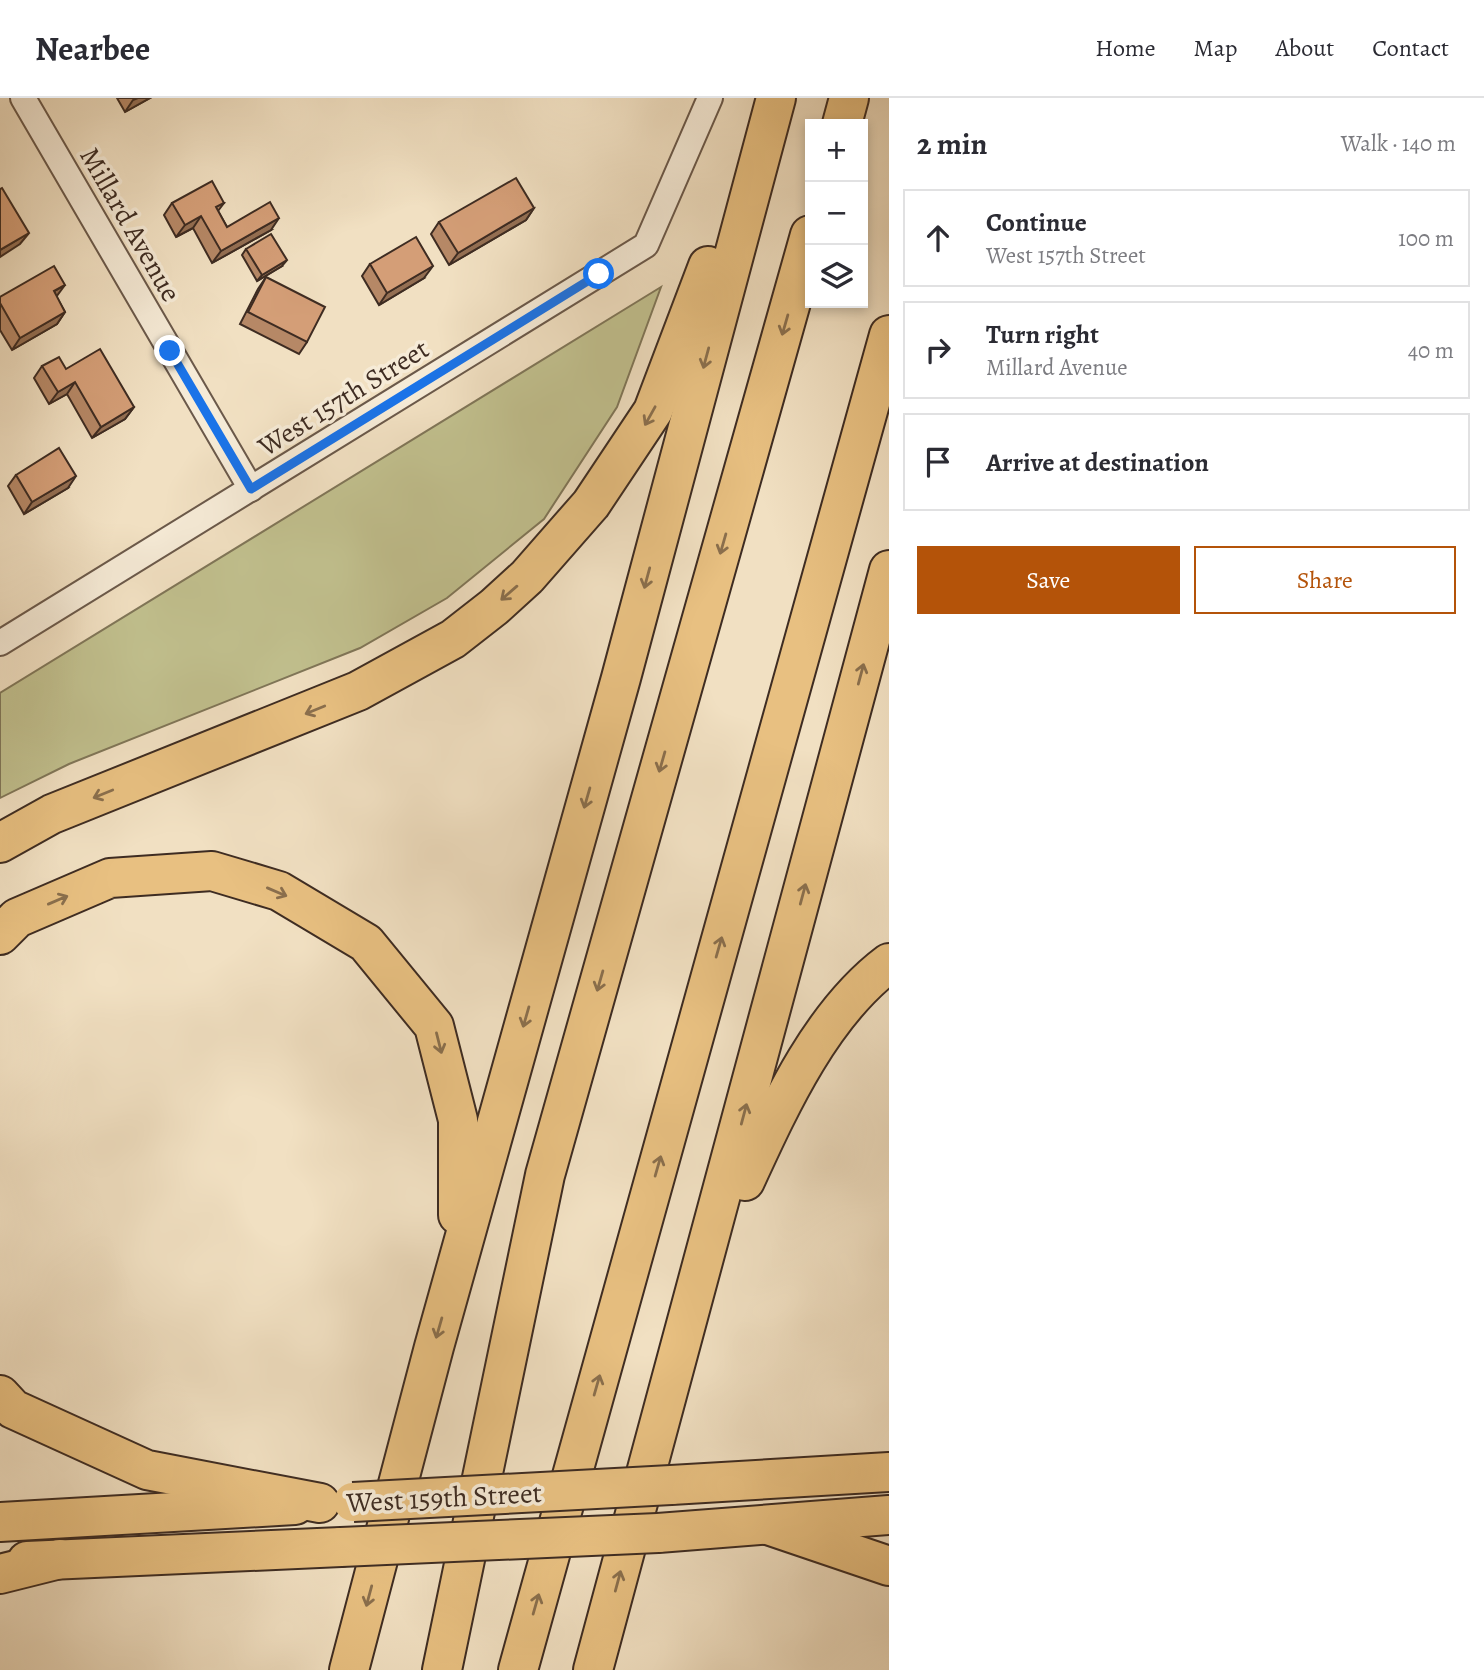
<!DOCTYPE html>
<html lang="en">
<head>
<meta charset="utf-8">
<style>
	body { margin:0; font-family:Alegreya,serif; background:#f2f2f3; color:#2b2b33 }
	.controls { position:absolute; right:21px; top:21px; display:grid; overflow:hidden; border-radius:0px; box-shadow:0 4px 10px #0003 }
	.controls button { width:63px; height:63px; display:grid; place-items:center; padding:0; border:0; border-bottom:2px solid #e1e1e2; background:#fff; color:#2b2b33; font:35px sans-serif }
	.stop { position:absolute; width:21px; height:21px; margin:-16px; border:5px solid #1a73e8; border-radius:50%; background:#fff }
	.stop.end { background:#1a73e8; border-color:#fff; box-shadow:0 2px 7px #0008 }
	.list { margin:0; padding:0; list-style:none }
	h2 { display:flex; justify-content:space-between; align-items:center; height:91px; margin:0; padding:0 28px; font-size:30px }
	h2 small { font-size:23px; font-weight:400; color:#7c7c81 }
	.list li { display:grid; grid-template-columns:46px 1fr auto; gap:21px; align-items:center; box-sizing:border-box; height:98px; margin:0 14px 14px; padding:0 14px; border:2px solid #e1e1e2; border-radius:0px }
	.list b { display:block; font-size:26px; white-space:nowrap }
	.list p { margin:0; font-size:23px; white-space:nowrap; color:#7c7c81 }
	.list em { font-size:23px; font-style:normal; color:#7c7c81 }
	.actions { display:flex; gap:14px; padding:21px 28px }
	.actions a { flex:1; padding:16px 0; border:2px solid #b45309; border-radius:0px; text-align:center; font-size:24px; color:#b45309 }
	.actions .main { background:#b45309; color:#fff }
	.icon { flex:none; width:38px; height:38px; fill:none; stroke:currentColor; stroke-width:2; stroke-linecap:round; stroke-linejoin:round }
	.map { position:relative; flex:none; width:889px; height:1572px; overflow:hidden }
	header { display:flex; align-items:center; gap:42px; box-sizing:border-box; height:98px; padding:0 35px; background:#fff; border-bottom:2px solid #e1e1e2 }
	header strong { font-size:33px }
	nav { display:flex; gap:38px; margin-inline-start:auto; font-size:24px }
	main { display:flex }
	aside { flex:1; background:#fff }
	.map>svg:first-child { display:block }
	.green { fill:#c1c08e; stroke:#807658; stroke-width:2 }
	.lines { fill:none; stroke-linecap:round; stroke-linejoin:round }
	.minor-casing { stroke:#6b594a; stroke-width:28 }
	.primary-casing { stroke:#3e2c22; stroke-width:42 }
	.motorway-casing { stroke:#3e2c22; stroke-width:42 }
	.minor { stroke:#f6ebd7; stroke-width:24 }
	.primary { stroke:#e8c081; stroke-width:38 }
	.motorway { stroke:#e8c081; stroke-width:38 }
	.primary-bridge-casing { stroke:#3e2c22; stroke-width:42; stroke-linecap:butt }
	.primary-bridge { stroke:#e8c081; stroke-width:38 }
	.wall { fill:#b68866; stroke:#3e2c22; stroke-width:2 }
	.shaded-wall { fill:#946f53; stroke:#3e2c22; stroke-width:2 }
	.building { fill:#d49e77; stroke:#3e2c22; stroke-width:2 }
	.oneway { stroke:#8a6f4d }
	.route { stroke:#1a73e8; stroke-width:9 }
	.labels { text-anchor:middle; stroke-width:7; stroke-linejoin:round; paint-order:stroke }
	.street-label { font-size:28px; fill:#3e2c22; stroke:#f6ebd7 }
</style>
</head>
<body>
<header>
<strong>Nearbee</strong>
<nav><a>Home</a><a>Map</a><a>About</a><a>Contact</a></nav>
</header>
<main>
<div class="map">
<svg width="889" height="1572" viewBox="0 0 889 1572">
	<rect width="100%" height="100%" fill="#f1e0c2"/>
	<filter id="stains"><feTurbulence type="fractalNoise" baseFrequency=".00286" numOctaves="4"/><feColorMatrix values="0 0 0 0 .2 0 0 0 0 .09 0 0 0 0 .02 0 0 0 .5 -.17"/></filter>
	<radialGradient id="worn" r=".72"><stop offset=".6" stop-color="#630" stop-opacity="0"/><stop offset="1" stop-color="#630" stop-opacity=".3"/></radialGradient>
	<polygon class="green" points="661,189 617,309 544,421 447,500 360,550 69,666 0,700 0,595"/>
	<g class="lines">
		<g class="minor-casing">
			<g id="minor">
				<polyline points="23,0 251,391"/>
				<polyline points="0,545 646,147 710,0"/>
			</g>
		</g>
		<g class="primary-casing">
			<g id="primary">
				<polyline points="671,1387 889,1374"/>
				<polyline points="0,1424 295,1407"/>
				<polyline points="658,1435 889,1417"/>
				<polyline points="27,1463 341,1449"/>
			</g>
		</g>
		<g class="motorway-casing">
			<g id="motorway">
				<polyline points="842,26 849,0"/>
				<polyline points="0,745 52,716 358,593 453,541 494,509 527,479 591,406 653,313 708,168"/>
				<polyline points="0,837 17,820 110,780 212,773 279,793 366,845 434,928 458,1022 458,1117"/>
				<path d="M745 1083C780 1007 821 916 889 865"/>
				<polyline points="0,1297 13,1311 147,1372 320,1405"/>
				<polyline points="768,1427 889,1468"/>
				<polyline points="0,1476 60,1461"/>
				<polyline points="349,1572 434,1249 621,580 776,0"/>
				<polyline points="442,1572 545,1077 810,137"/>
				<polyline points="518,1572 889,237"/>
				<polyline points="593,1572 889,472"/>
			</g>
		</g>
		<use href="#minor" class="minor"/>
		<use href="#primary" class="primary"/>
		<use href="#motorway" class="motorway"/>
		<g class="primary-bridge-casing">
			<g id="primary-bridge">
				<polyline points="353,1404 671,1387"/>
				<polyline points="341,1449 658,1435"/>
			</g>
		</g>
		<use href="#primary-bridge" class="primary-bridge"/>
	</g>
	<g class="wall">
		<polygon points="117,0 150,0 125,14"/>
		<polygon points="172,105 224,105 218,113 227,129 271,132 212,165 193,130 176,139 164,117"/>
		<polygon points="534,110 526,122 449,167 431,136 439,124"/>
		<polygon points="246,151 282,168 257,183 242,157"/>
		<polygon points="370,166 424,180 379,207 362,178"/>
		<polygon points="266,179 307,244 299,256 240,226 258,191"/>
		<polygon points="56,198 65,214 57,226 12,252 0,232 0,199"/>
		<polygon points="42,268 66,271 134,309 125,321 92,340 67,296 49,306 34,280"/>
		<polygon points="16,377 68,390 24,416 8,388"/>
	</g>
	<g class="shaded-wall">
		<polygon points="138,0 150,0 125,14 133,2"/>
		<polygon points="534,110 526,122 449,167 458,155"/>
		<polygon points="201,118 193,130 176,139 185,127"/>
		<polygon points="279,120 271,132 212,165 221,153"/>
		<polygon points="29,135 20,146 0,159 0,152"/>
		<polygon points="287,162 282,168 257,183 262,177"/>
		<polygon points="433,168 424,180 379,207 387,195"/>
		<polygon points="65,187 56,199 54,193"/>
		<polygon points="65,214 57,226 12,252 20,240"/>
		<polygon points="75,284 67,296 49,306 58,294"/>
		<polygon points="134,309 125,321 92,340 101,329"/>
		<polygon points="76,378 68,390 24,416 32,404"/>
	</g>
	<g class="building">
		<polygon points="516,80 534,110 458,155 439,124"/>
		<polygon points="212,83 224,105 216,109 227,129 270,104 279,120 221,153 201,118 185,127 172,105"/>
		<polygon points="2,90 29,135 0,152 0,91"/>
		<polygon points="271,136 287,162 262,177 246,151"/>
		<polygon points="416,139 433,168 387,195 370,166"/>
		<polygon points="54,168 65,187 54,193 65,214 20,240 0,205 0,199"/>
		<polygon points="266,179 325,209 307,244 248,214"/>
		<polygon points="100,251 134,309 101,329 75,284 58,294 42,268 59,259 66,271"/>
		<polygon points="59,350 76,378 32,404 16,377"/>
	</g>
	<defs><path id="oneway-shaft" d="M-6 0H5M1.5-3L5.5 0L1.5 3" fill="none" stroke-width="1.6" stroke-linecap="round" stroke-linejoin="round" transform="scale(1.75)"/></defs>
	<g class="oneway">
		<use href="#oneway-shaft" transform="translate(785 227) rotate(106)"/>
		<use href="#oneway-shaft" transform="translate(706 260) rotate(105)"/>
		<use href="#oneway-shaft" transform="translate(650 318) rotate(119)"/>
		<use href="#oneway-shaft" transform="translate(723 446) rotate(106)"/>
		<use href="#oneway-shaft" transform="translate(647 480) rotate(105)"/>
		<use href="#oneway-shaft" transform="translate(509 495) rotate(139)"/>
		<use href="#oneway-shaft" transform="translate(861 576) rotate(-75)"/>
		<use href="#oneway-shaft" transform="translate(315 612) rotate(158)"/>
		<use href="#oneway-shaft" transform="translate(662 664) rotate(106)"/>
		<use href="#oneway-shaft" transform="translate(103 696) rotate(158)"/>
		<use href="#oneway-shaft" transform="translate(587 700) rotate(106)"/>
		<use href="#oneway-shaft" transform="translate(277 794) rotate(23)"/>
		<use href="#oneway-shaft" transform="translate(803 796) rotate(-75)"/>
		<use href="#oneway-shaft" transform="translate(58 802) rotate(-23)"/>
		<use href="#oneway-shaft" transform="translate(719 849) rotate(-74)"/>
		<use href="#oneway-shaft" transform="translate(600 883) rotate(106)"/>
		<use href="#oneway-shaft" transform="translate(526 919) rotate(106)"/>
		<use href="#oneway-shaft" transform="translate(439 945) rotate(76)"/>
		<use href="#oneway-shaft" transform="translate(744 1016) rotate(-75)"/>
		<use href="#oneway-shaft" transform="translate(658 1068) rotate(-74)"/>
		<use href="#oneway-shaft" transform="translate(439 1230) rotate(106)"/>
		<use href="#oneway-shaft" transform="translate(597 1287) rotate(-74)"/>
		<use href="#oneway-shaft" transform="translate(618 1483) rotate(-75)"/>
		<use href="#oneway-shaft" transform="translate(369 1498) rotate(105)"/>
		<use href="#oneway-shaft" transform="translate(536 1506) rotate(-74)"/>
	</g>
	<g class="lines">
		<polyline class="route" points="170,253 251,391 599,176"/>
	</g>
	<g class="labels">
		<g class="street-label">
			<text transform="translate(131 126) rotate(60)" y="10">Millard Avenue</text>
			<text transform="translate(343 299) rotate(-32)" y="10">West 157th Street</text>
			<text transform="translate(444 1399) rotate(-3)" y="10">West 159th Street</text>
		</g>
	</g>
	<rect width="100%" height="100%" filter="url(#stains)"/>
	<rect width="100%" height="100%" fill="url(#worn)"/>
</svg>
<div class="controls">
<button>+</button>
<button>−</button>
<button><svg class="icon" aria-label="layers" viewBox="0 0 24 24"><path d="M12 4l9 5-9 5-9-5zM3 14l9 5 9-5"/></svg></button>
</div>
<div class="stop" style="left:599px;top:176px"></div>
<div class="stop end" style="left:170px;top:253px"></div>
</div>
<aside>
<h2>2 min<small>Walk · 140 m</small></h2>
<ul class="list">
<li><svg class="icon" aria-label="ahead" viewBox="0 0 24 24"><path d="M12 20V5M6 11l6-6 6 6"/></svg><div><b>Continue</b><p>West 157th Street</p></div><em>100 m</em></li>
<li><svg class="icon" aria-label="right" viewBox="0 0 24 24"><path d="M7 20v-9h11M14 6l5 5-5 5"/></svg><div><b>Turn right</b><p>Millard Avenue</p></div><em>40 m</em></li>
<li><svg class="icon" aria-label="arrive" viewBox="0 0 24 24"><path d="M6 21V4h12l-3 4 3 4H6"/></svg><div><b>Arrive at destination</b></div></li>
</ul>
<div class="actions"><a class="main">Save</a><a>Share</a></div>
</aside>
</main>
</body>
</html>
